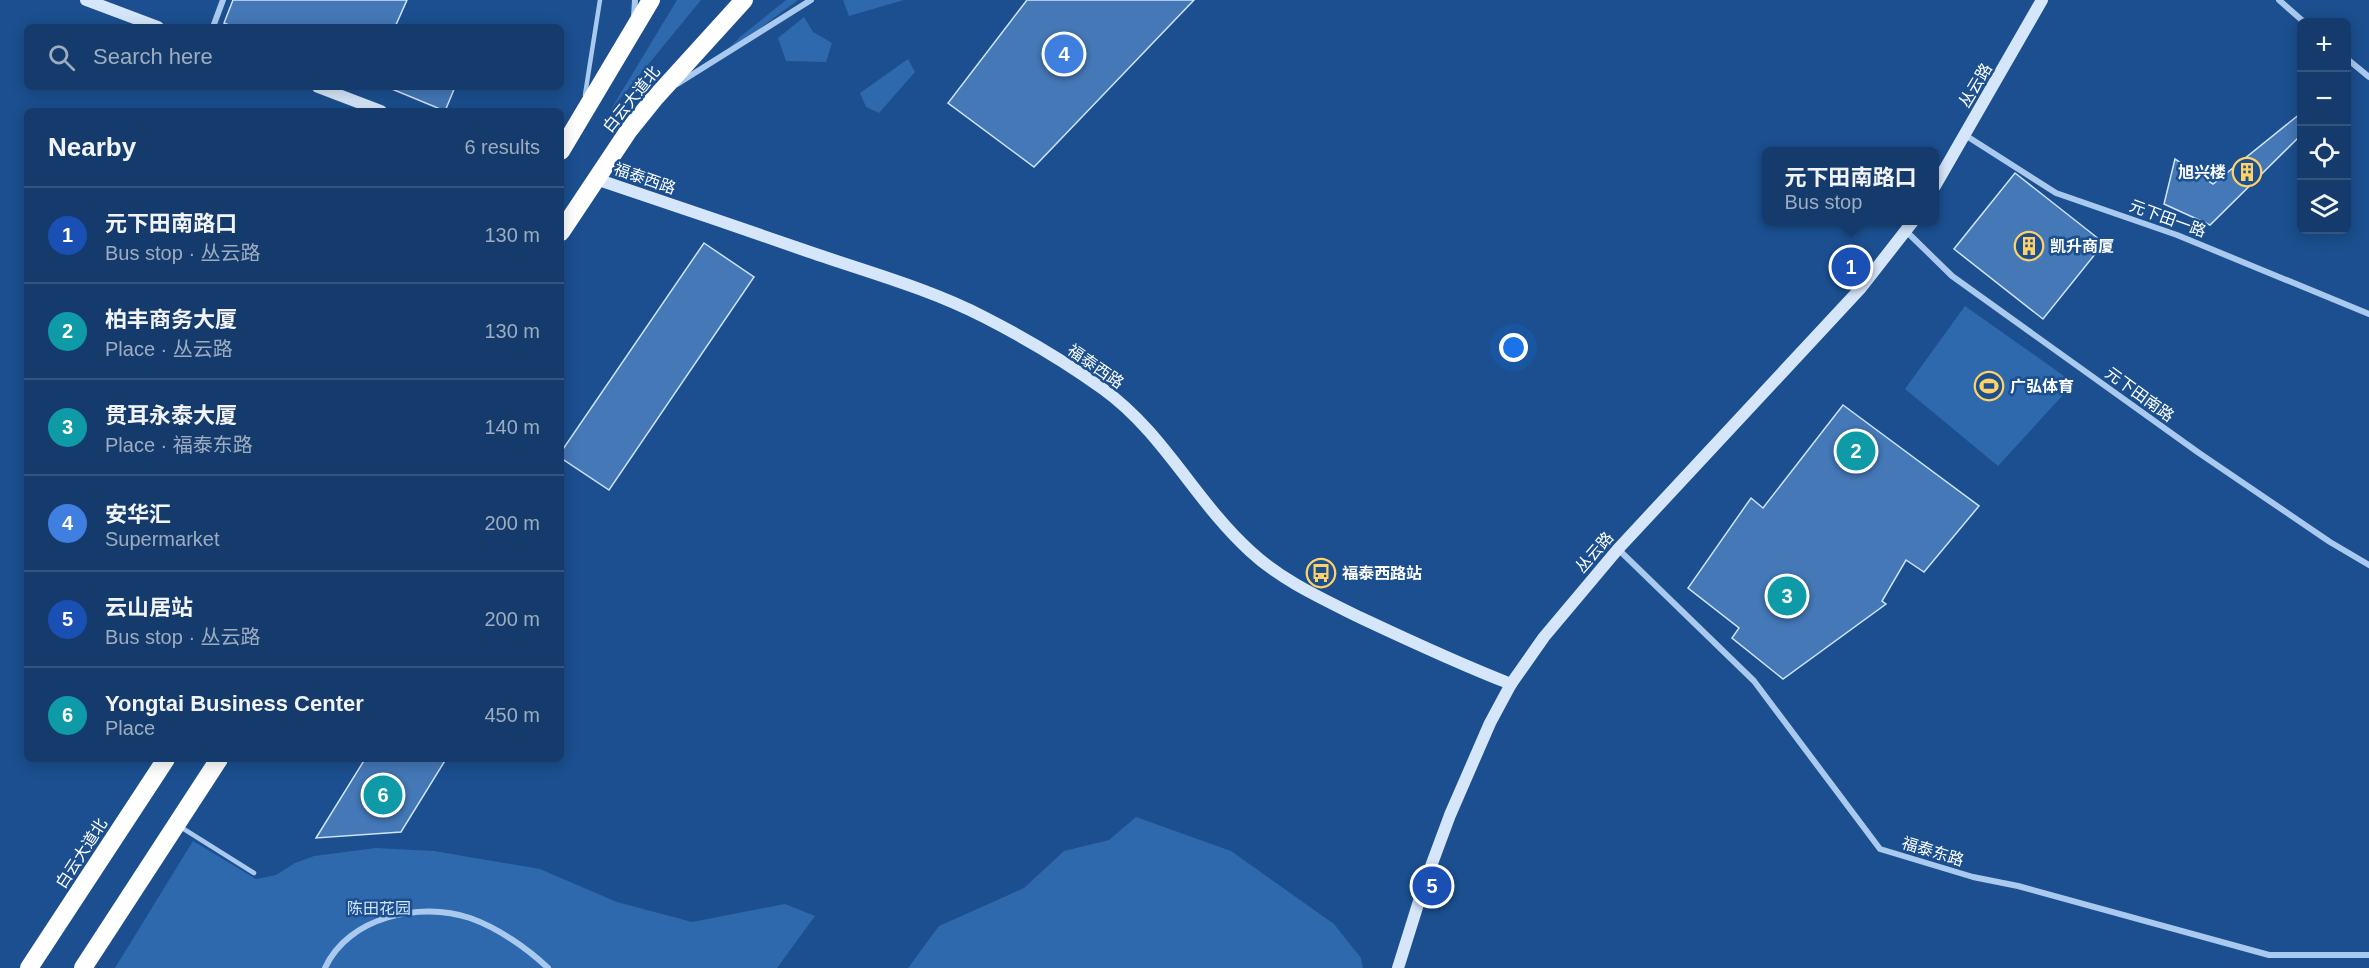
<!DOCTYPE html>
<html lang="en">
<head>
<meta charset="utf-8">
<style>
	body { margin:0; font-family:Arial,"Noto Sans SC",sans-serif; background:#1d4271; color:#f1f3f6 }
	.controls { position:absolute; right:18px; top:18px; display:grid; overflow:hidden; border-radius:9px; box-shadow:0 3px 15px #0003 }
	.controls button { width:54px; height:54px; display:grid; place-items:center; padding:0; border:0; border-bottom:2px solid #33557e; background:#143b6b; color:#f1f3f6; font:30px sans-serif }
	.you { position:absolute; left:1514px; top:348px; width:21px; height:21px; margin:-15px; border:4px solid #fff; border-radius:50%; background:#1a73e8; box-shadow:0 0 0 9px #1a73e833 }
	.badge { display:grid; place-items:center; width:39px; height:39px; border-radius:50%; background:#ffd166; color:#fff; font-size:20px; font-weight:700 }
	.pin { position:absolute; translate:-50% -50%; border:3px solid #fff; box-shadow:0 2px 6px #0006 }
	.popup { position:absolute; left:1762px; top:147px; width:177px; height:78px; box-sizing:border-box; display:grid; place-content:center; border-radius:9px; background:#143b6b; filter:drop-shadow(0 2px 4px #0005); font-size:20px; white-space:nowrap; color:#9dadc1 }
	.popup b { font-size:22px; color:#f1f3f6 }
	.popup::after { content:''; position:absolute; left:50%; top:100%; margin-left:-12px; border:12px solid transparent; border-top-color:#143b6b }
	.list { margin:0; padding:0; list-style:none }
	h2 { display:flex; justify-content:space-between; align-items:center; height:78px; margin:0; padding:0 24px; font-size:26px }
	h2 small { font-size:20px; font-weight:400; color:#9dadc1 }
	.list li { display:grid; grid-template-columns:39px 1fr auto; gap:18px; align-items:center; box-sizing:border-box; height:96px; padding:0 24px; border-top:2px solid #33557e }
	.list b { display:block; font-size:22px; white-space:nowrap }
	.list p { margin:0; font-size:20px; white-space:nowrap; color:#9dadc1 }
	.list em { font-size:20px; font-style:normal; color:#9dadc1 }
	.icon { flex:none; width:33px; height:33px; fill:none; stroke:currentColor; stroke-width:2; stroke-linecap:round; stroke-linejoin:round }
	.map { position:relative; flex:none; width:2369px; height:968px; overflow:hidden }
	.search { position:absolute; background:#143b6b; box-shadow:0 3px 15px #0003; left:24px; top:24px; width:540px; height:66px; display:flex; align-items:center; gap:15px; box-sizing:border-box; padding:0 21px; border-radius:9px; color:#9dadc1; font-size:22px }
	.panel { position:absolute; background:#143b6b; box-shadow:0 3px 15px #0003; left:24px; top:108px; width:540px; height:654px; border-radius:9px }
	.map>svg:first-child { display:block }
	.green { fill:#2e69ad }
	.building { fill:#4478b7; stroke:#cfe3fa; stroke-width:1.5 }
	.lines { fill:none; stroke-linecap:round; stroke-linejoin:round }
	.lane { stroke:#a9c9ee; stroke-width:4.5 }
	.street { stroke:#a9c9ee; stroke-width:6 }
	.secondary { stroke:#d6e6fa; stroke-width:12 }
	.highway { stroke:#fff; stroke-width:18 }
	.labels { text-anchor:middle; stroke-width:5; stroke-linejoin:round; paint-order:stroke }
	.street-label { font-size:16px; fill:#fff; stroke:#1b4f8f }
	.poi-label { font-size:16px; font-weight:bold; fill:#fff; stroke:#1b4f8f; text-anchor:start }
	.park-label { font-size:16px; fill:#cfe3fa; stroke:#1b4f8f }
</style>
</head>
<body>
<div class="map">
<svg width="2369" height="968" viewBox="0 0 2369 968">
	<rect width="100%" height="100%" fill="#1b4f8f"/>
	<g class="green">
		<polygon points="677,0 701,0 610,111"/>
		<polygon points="786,0 798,0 717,60 740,37"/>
		<polygon points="843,0 904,0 849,16"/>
		<polygon points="804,17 813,32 832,43 826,62 786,61 778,38"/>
		<polygon points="908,59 915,72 879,113 866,107 860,93"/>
		<polygon points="1965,306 2074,383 1998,466 1905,389"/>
		<polygon points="1136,817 1231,851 1334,924 1361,958 1363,968 908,968 939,926 1024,888 1064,851 1109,840"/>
		<polygon points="193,841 256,879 276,875 295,863 314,856 376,848 434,851 540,869 617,902 692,922 785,904 815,916 777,968 115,968"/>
	</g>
	<g class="building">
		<polygon points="233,0 407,0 395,27 234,27 224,23"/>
		<polygon points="1027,0 1194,0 1034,167 948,103"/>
		<polygon points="387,87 455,87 445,111"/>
		<polygon points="2301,113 2301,135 2210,225 2164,204 2175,159 2213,184"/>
		<polygon points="2015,173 2104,243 2043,319 1954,249"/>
		<polygon points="704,243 754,277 609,490 561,458 561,452"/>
		<polygon points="1843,405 1979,506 1924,572 1906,560 1882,601 1886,604 1783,679 1732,638 1739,628 1688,588 1751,498 1763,508"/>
		<polygon points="365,759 446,759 401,832 316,838"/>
	</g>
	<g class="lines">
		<g class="lane">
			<polyline points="585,95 600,0"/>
			<polyline points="179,826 254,873"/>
		</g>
		<g class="street">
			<polyline points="2279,0 2304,22"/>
			<polyline points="634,17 635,0"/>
			<polyline points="213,27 223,0"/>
			<polyline points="2346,58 2369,77"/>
			<polyline points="677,84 811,0"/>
			<polyline points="1965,135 2056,193 2177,235 2369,314"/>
			<polyline points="1907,232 1952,276 2199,453 2330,542 2369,565"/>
			<polyline points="1618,549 1754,681 1880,849 1973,877 2018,886 2269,955 2369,955"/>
			<path d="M325 968C348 917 420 901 470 918 498 928 527 948 548 968"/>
		</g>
		<g class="secondary">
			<polyline points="86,0 158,27"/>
			<polyline points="318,87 381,111"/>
			<path d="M596 179C665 202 735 226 804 250 864 271 928 288 984 317 1025 338 1066 362 1103 389 1164 433 1195 501 1250 551 1281 580 1321 598 1359 617 1410 641 1459 664 1511 684"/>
			<polyline points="1935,186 2042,0"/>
			<polyline points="1398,968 1424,885 1450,815 1490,723 1511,684 1544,637 1618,549 1860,289 1914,220"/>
		</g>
		<g class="highway">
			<polyline points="561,151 651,0"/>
			<polyline points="561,232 629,130 654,99 744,0"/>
			<polyline points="29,968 166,759"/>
			<polyline points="83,968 219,759"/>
		</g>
	</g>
	<defs>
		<g id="building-ring" transform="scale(1.5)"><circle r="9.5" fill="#1b4f8f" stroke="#ffd166" stroke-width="1.5"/><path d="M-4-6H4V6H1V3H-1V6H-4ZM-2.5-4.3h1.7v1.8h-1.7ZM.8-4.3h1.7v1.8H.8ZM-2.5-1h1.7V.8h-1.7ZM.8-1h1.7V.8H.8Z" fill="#ffd166"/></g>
		<g id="stadium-ring" transform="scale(1.5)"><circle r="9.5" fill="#1b4f8f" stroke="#ffd166" stroke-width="1.5"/><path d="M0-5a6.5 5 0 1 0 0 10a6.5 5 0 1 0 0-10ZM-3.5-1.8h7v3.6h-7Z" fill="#ffd166"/></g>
		<g id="bus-ring" transform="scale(1.5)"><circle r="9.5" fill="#1b4f8f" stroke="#ffd166" stroke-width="1.5"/><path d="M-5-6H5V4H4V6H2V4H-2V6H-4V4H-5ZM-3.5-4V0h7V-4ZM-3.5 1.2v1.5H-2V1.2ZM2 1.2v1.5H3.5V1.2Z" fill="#ffd166"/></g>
	</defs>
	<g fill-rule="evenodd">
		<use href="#building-ring" x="2247" y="172"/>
		<use href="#building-ring" x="2029" y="246"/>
		<use href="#stadium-ring" x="1989" y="386"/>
		<use href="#bus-ring" x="1321" y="573"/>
	</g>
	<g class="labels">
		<g class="street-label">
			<text transform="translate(1975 85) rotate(-59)" y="6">丛云路</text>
			<text transform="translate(631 99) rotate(-51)" y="6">白云大道北</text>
			<text transform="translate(645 178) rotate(19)" y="6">福泰西路</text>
			<text transform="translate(2168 218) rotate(20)" y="6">元下田一路</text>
			<text transform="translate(1096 366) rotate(35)" y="6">福泰西路</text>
			<text transform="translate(2140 394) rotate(36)" y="6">元下田南路</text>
			<text transform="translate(1594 552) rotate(-49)" y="6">丛云路</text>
			<text transform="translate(1933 851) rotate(17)" y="6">福泰东路</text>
			<text transform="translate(81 853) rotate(-57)" y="6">白云大道北</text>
		</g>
		<g class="poi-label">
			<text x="2226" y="178" text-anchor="end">旭兴楼</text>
			<text x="2050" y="252">凯升商厦</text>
			<text x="2010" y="392">广弘体育</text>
			<text x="1342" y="579">福泰西路站</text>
		</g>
		<g class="park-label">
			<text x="379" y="914">陈田花园</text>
		</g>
	</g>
</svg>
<div class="controls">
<button>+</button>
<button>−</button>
<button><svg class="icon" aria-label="locate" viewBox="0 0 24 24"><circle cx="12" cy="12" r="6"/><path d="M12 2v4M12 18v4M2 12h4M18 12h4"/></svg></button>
<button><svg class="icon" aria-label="layers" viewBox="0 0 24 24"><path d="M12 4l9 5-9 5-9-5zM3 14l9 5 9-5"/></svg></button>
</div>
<div class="you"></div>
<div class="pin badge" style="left:1851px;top:267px;background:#1a4fb4">1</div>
<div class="popup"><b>元下田南路口</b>Bus stop</div>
<div class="pin badge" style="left:1856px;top:451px;background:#0f9aa8">2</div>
<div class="pin badge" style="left:1787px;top:596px;background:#0f9aa8">3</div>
<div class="pin badge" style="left:1064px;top:54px;background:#3f7fe0">4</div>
<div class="pin badge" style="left:1432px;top:886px;background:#1a4fb4">5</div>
<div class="pin badge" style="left:383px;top:795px;background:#0f9aa8">6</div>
<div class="search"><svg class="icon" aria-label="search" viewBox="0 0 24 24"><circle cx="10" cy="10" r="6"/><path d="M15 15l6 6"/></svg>Search here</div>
<section class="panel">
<h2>Nearby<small>6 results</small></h2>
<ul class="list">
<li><span class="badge" style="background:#1a4fb4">1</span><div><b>元下田南路口</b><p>Bus stop · 丛云路</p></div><em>130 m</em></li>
<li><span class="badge" style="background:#0f9aa8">2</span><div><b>柏丰商务大厦</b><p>Place · 丛云路</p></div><em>130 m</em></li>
<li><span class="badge" style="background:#0f9aa8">3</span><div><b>贯耳永泰大厦</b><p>Place · 福泰东路</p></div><em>140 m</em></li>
<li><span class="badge" style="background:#3f7fe0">4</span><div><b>安华汇</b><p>Supermarket</p></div><em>200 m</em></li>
<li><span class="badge" style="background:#1a4fb4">5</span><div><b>云山居站</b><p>Bus stop · 丛云路</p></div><em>200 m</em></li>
<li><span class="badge" style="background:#0f9aa8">6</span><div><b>Yongtai Business Center</b><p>Place</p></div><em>450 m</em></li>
</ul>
</section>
</div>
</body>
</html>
